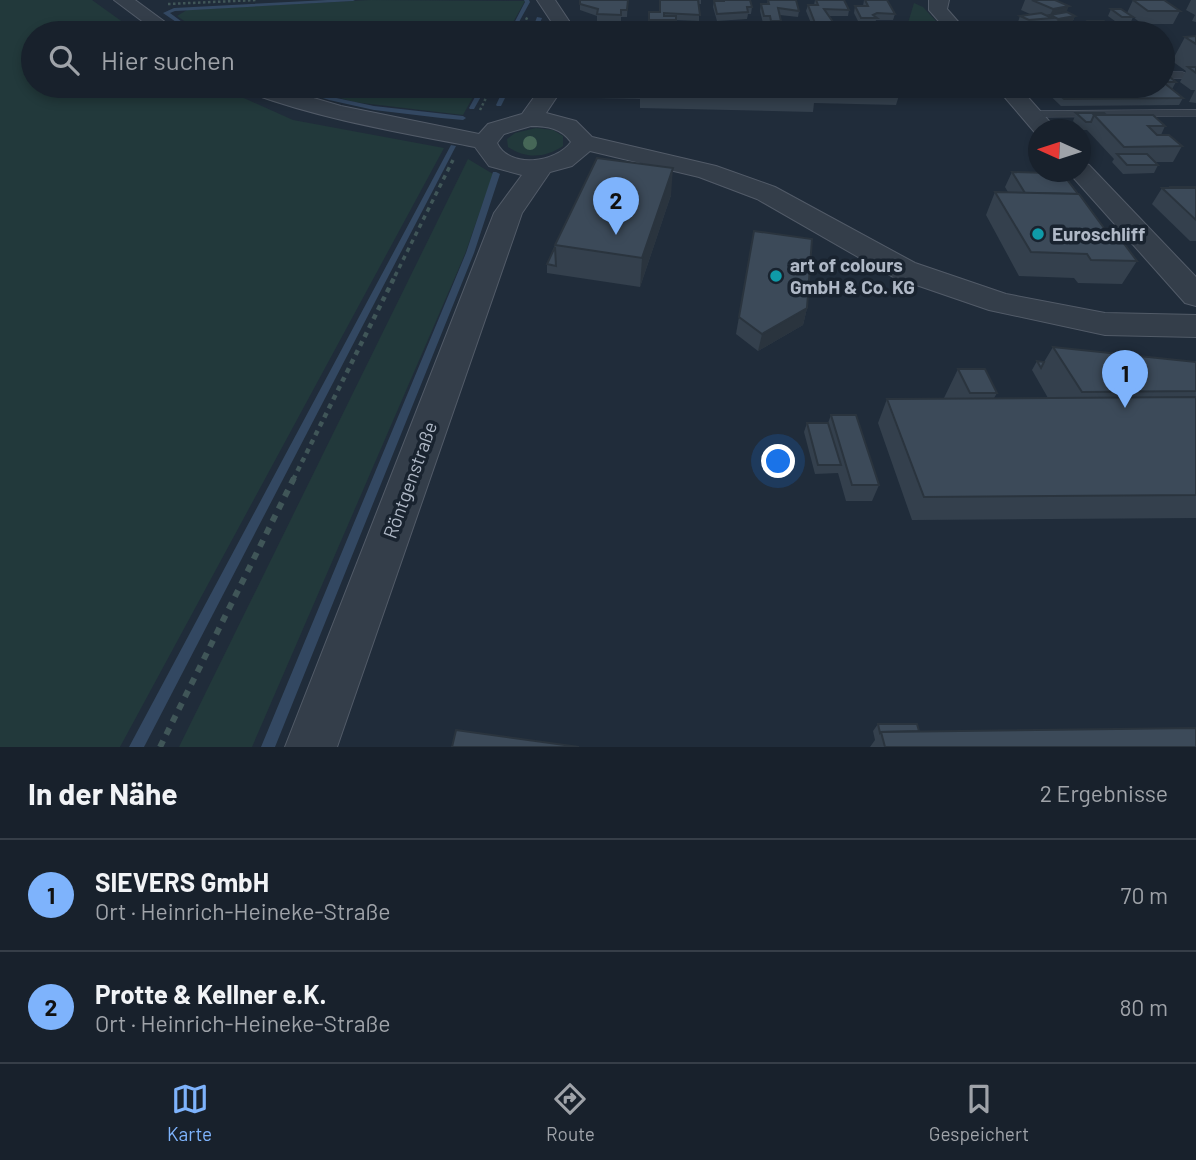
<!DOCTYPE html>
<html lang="de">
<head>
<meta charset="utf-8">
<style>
	body { margin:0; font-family:Barlow,sans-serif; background:#252e38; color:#f1f3f6 }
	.compass { position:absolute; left:1028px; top:119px; width:63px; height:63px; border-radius:50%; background:#18212c; box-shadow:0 4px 10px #0003; rotate:273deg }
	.you { position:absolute; left:779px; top:462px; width:24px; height:24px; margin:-18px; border:5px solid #fff; border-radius:50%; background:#1a73e8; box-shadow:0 0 0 10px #1a73e833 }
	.badge { display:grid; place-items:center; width:46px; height:46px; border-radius:50%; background:#7eb3fc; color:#111; font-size:23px; font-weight:700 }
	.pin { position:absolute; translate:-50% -58px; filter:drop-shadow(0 2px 4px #0008) }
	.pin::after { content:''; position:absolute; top:37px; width:24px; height:21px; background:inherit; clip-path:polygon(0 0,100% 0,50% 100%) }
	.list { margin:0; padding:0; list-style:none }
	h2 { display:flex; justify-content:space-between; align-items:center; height:91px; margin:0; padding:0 28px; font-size:30px }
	h2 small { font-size:23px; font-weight:400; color:#9fa3a9 }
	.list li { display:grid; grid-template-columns:46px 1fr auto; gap:21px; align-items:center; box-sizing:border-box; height:112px; padding:0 28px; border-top:2px solid #363e48 }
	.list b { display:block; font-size:26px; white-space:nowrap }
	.list p { margin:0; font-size:23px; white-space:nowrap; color:#9fa3a9 }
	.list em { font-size:23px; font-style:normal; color:#9fa3a9 }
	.icon { flex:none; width:38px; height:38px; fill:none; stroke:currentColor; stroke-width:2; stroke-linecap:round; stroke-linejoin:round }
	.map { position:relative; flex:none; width:1196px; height:747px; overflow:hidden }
	.search { position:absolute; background:#18212c; box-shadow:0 4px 10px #0003; left:21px; right:21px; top:21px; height:77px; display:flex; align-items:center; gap:18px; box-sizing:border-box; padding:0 24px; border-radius:38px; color:#9fa3a9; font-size:26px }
	.sheet { height:315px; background:#18212c }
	nav { display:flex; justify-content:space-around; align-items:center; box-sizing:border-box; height:98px; border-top:2px solid #363e48; background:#18212c; font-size:19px; color:#9fa3a9 }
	nav a { display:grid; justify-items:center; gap:4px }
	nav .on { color:#7eb3fc }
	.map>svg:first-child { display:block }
	.green { fill:#22393b }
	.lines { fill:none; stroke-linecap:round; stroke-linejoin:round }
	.stream { fill:#334862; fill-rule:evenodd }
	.service-casing { stroke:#525b68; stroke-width:1 }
	.minor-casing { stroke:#525b68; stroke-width:2 }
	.path-far3 { stroke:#405658; stroke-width:2.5; stroke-dasharray:2.5 2.5; stroke-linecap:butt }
	.path-far2 { stroke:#405658; stroke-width:3.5; stroke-dasharray:4.5 4.5; stroke-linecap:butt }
	.path-far1 { stroke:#405658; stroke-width:4.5; stroke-dasharray:5 5; stroke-linecap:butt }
	.path { stroke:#405658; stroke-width:6; stroke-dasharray:7 7; stroke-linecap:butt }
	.service { fill:#343e4a; fill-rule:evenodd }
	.minor { fill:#343e4a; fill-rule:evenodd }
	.tree { fill:#466757 }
	.wall { fill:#34404d }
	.shaded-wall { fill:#2a343e }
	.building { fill:#3c4a59; stroke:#2a343e; stroke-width:2 }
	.culture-dot { fill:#0f9aa8; stroke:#19232f; stroke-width:2.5 }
	.labels { text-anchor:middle; stroke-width:7; stroke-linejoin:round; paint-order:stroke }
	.poi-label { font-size:19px; font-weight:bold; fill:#afb8c6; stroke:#19232f; text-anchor:start }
	.street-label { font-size:19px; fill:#afb8c6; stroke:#19232f }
</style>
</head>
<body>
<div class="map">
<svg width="1196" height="747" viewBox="0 0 1196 747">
	<rect width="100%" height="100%" fill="#202c3a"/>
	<g class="green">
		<polygon points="0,0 92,0 138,33 33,33 33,86 217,86 293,120 444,148 120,747 0,747"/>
		<polygon points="371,0 525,1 507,33 202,33 177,16 187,10"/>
		<polygon points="914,3 923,7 947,33 581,33 578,26 905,33"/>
		<polygon points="298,86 479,86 463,115 354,102"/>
		<path d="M536 128 553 130 563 136V146C545 158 526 159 508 147L507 139 515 133Z"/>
		<polygon points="468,159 493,174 465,254 252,747 179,747"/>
	</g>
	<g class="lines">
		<g class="stream">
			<polygon points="327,0 355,0 353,1 175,11 170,13 197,33 192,33 163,13 174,8"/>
			<polygon points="524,0 529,0 530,2 513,33 509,33 525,2"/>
			<polygon points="537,17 542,18 536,33 531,33"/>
			<polygon points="285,86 293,86 332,97 374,106 463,116 466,118 463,120 441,118 374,110 329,100"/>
			<polygon points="481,86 487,86 474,109 470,109 469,108"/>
			<polygon points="505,86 511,86 501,106 497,106 496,105"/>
			<polygon points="451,145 456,146 144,747 129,747"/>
			<polygon points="493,172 496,172 500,174 474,253 275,747 261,747 466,253"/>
		</g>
		<g class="service-casing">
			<g id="service">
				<polygon points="1163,72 1183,72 1188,75 1183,78 1163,78"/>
				<polygon points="1196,110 1196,116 1032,117 1026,114 1032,111"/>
			</g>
		</g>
		<g class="minor-casing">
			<g id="minor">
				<polygon points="114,0 135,0 180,33 158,33"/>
				<polygon points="537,0 555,0 577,33 559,33"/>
				<polygon points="929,0 949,0 947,9 968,33 949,33 929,10"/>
				<path d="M242 86H272L341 106 479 134 488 124 522 114 542 86H564L546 113 576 121 592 137 716 166 775 187 915 263 1006 294 1105 313 1196 315V337L1105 335 989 310 893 277 757 199 699 177 590 151 572 166 550 172 522 213 337 747H285L494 213 522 175 489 166 475 147C398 132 319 119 245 91ZM531 126C547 126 561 128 571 142 556 163 509 169 497 143L504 134Z"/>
				<polygon points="995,86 1018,86 1057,130 1038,130 1037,135"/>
				<polygon points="1080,162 1089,165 1196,277 1196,306 1185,303 1071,175 1068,172 1080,172"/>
			</g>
		</g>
		<g class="path-far3">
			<polyline points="168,4 257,0"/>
			<polyline points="519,33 528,16"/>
			<polyline points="480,110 492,86"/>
		</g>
		<polyline class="path-far2" points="395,276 453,160"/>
		<polyline class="path-far1" points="293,480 396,274"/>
		<polyline class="path" points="160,747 294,478"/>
		<use href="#service" class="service"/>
		<use href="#minor" class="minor"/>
	</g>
	<circle class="tree" cx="530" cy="143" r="7"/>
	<g class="wall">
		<polygon points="628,0 627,17 621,17 621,22 597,21 597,16 580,10 580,4"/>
		<polygon points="660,0 701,0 701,4 699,4 699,21 676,20 676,25 770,27 768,23 763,23 760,11 761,4 767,4 768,0 796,0 799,11 798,17 780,15 781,21 780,27 813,28 806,11 808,5 814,5 815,0 844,0 849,10 848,16 829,16 833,22 832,28 877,29 879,33 599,33 601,23 649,24 649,12 660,12"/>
		<polygon points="723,0 750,0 752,7 751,14 748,14 747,19 717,21 713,7 714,1 723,1"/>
		<polygon points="864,0 887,0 895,14 893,20 876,20 875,25 860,25 854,13 855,6 863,6"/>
		<polygon points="1025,0 1055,0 1067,12 1075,16 1072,23 1055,26 1050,23 1049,25 1026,27 1018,22 1020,16 1030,14 1021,10"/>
		<polygon points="1133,0 1180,11 1173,24 1142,24 1133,17 1130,24 1119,24 1108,16 1111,9 1127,13"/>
		<polygon points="1191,0 1196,0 1196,22 1192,21 1195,15 1186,10"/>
		<polygon points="1088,21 1120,33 1014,33 1015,31 1088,31 1085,28"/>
		<polygon points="1196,36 1196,103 1189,102 1195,90 1191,90 1180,82 1186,71 1172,61 1185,37"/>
		<polygon points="1163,61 1167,65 1163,72"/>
		<polygon points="1163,74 1176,82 1172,89 1183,98 1179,105 1061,106 1040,86 1163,86"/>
		<polygon points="594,86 902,86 896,105 814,103 813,112 640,108 640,99 594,98"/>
		<polygon points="1076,113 1106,115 1165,126 1161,135 1182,146 1173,162 1155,162 1158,165 1154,173 1123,174 1112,162 1114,159 1087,130 1082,130 1073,121"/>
		<polygon points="1012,172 1052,177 1137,261 1122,284 1078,283 1074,278 1019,276 986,215 995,192 1008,192 1005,187"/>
		<polygon points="1196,187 1196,241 1190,241 1152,204 1162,188"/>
		<polygon points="671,195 640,287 547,273 547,264 555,245"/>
		<polygon points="754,231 807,308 803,325 758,351 736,334"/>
		<polygon points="1053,347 1196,362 1196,518 912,520 878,423 887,399 944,398 958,369 997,393 994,398 1048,398 1032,370 1037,361 1044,362"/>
		<polygon points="831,415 879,485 872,501 846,501 838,473 815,474 804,432 807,423 828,423"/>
		<polygon points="878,724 919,731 1196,747 870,747 875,740 873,731"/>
	</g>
	<g class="shaded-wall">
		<polygon points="1069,6 1064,18 1075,16 1072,23 1055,26 1058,19 1050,15 1053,9"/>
		<polygon points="673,168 671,195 640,287 642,258"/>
		<polygon points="807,308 803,325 758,351 762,334"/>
	</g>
	<g class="building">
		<polygon points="580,0 628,0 627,10 621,10 621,15 597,14 598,9 580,4"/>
		<polygon points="660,0 698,0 700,15 664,13 664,16 676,16 676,20 649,20 649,12 660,12"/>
		<polygon points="724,0 750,0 752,7 747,7 748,12 717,14 714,1 724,1"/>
		<polygon points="768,0 796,0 799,11 778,8 781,21 771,21 770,16 764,16 761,4 769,4"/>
		<polygon points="816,0 844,0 849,10 824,9 833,22 815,23 808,5 818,5"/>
		<polygon points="865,0 887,0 895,14 877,13 873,15 877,18 861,18 855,6 868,6"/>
		<polygon points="1032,0 1055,0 1069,6 1053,9"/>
		<polygon points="1133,0 1164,0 1180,11 1148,11"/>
		<polygon points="1111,9 1121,9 1133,17 1122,17"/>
		<polygon points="1067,12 1075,16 1058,19 1050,15"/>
		<polygon points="1041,13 1052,18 1029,20 1020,16"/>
		<polygon points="1088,21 1104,21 1120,33 1116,33 1112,31 1100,31"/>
		<polygon points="601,23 877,29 879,33 599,33"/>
		<polygon points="1015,31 1112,31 1116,33 1017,33"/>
		<polygon points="1196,36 1196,44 1185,37"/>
		<polygon points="1188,67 1196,67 1196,73"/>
		<polygon points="1163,74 1166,74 1176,82 1166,82 1163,79"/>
		<polygon points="1163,82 1183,98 1064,99 1051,86 1163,86"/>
		<polygon points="641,86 813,89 816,97 640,93"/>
		<polygon points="1076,113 1104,113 1106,115 1094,115 1091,122 1086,122"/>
		<polygon points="1094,115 1153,115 1165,126 1148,126 1157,135 1169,135 1182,146 1124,147"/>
		<polygon points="1117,154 1147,154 1158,165 1127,165"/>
		<polygon points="597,158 673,168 642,258 555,245"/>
		<polygon points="1012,172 1049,173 1052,177 1065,177 1078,194 1025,193"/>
		<rect x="1170" y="187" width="26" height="1"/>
		<polygon points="1162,188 1196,188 1196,220"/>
		<polygon points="995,192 1079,194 1104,228 1113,229 1137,261 1091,260 1087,254 1031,252"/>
		<polygon points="754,231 812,239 807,308 762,334 739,317"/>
		<polygon points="555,247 556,266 547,264"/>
		<polygon points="1053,347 1196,362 1196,391 1082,392"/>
		<polygon points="1037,361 1044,362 1041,368"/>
		<polygon points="958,369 985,369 997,393 970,393"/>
		<polygon points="1196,397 1196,495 924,497 887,399"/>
		<polygon points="831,415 856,415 879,485 852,485"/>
		<polygon points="807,423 828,423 841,465 818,465"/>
		<polygon points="878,724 917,724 919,731 881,732 880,733"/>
		<polygon points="1196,728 1196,747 885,747 881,732"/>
		<polygon points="456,730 579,747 452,747"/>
	</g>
	<g class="culture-dot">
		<circle cx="1038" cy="234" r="7"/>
		<circle cx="776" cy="276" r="7"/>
	</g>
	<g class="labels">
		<g class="poi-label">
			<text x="1052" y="241">Euroschliff</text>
			<text x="790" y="272">art of colours<tspan x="790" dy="22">GmbH &amp; Co. KG</tspan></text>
		</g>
		<g class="street-label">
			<text transform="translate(410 480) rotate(-70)" y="7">Röntgenstraße</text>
		</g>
	</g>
</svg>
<svg class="compass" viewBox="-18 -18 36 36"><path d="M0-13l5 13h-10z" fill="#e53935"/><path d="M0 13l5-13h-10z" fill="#9fa3a9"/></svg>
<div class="you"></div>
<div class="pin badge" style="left:1125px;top:408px">1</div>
<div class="pin badge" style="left:616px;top:235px">2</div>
<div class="search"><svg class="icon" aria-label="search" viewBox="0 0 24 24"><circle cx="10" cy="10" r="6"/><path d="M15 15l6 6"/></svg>Hier suchen</div>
</div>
<section class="sheet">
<h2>In der Nähe<small>2 Ergebnisse</small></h2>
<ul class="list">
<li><span class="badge">1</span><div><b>SIEVERS GmbH</b><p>Ort · Heinrich-Heineke-Straße</p></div><em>70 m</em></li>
<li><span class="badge">2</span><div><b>Protte &amp; Kellner e.K.</b><p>Ort · Heinrich-Heineke-Straße</p></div><em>80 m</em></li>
</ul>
</section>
<nav>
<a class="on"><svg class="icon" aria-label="map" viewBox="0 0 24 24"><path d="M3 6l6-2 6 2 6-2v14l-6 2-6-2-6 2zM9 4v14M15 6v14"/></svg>Karte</a>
<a><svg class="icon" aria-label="directions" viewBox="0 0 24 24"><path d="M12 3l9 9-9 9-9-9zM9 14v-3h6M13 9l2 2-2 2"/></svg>Route</a>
<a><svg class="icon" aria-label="saved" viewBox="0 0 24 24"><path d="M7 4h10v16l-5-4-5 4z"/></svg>Gespeichert</a>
</nav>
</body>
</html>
